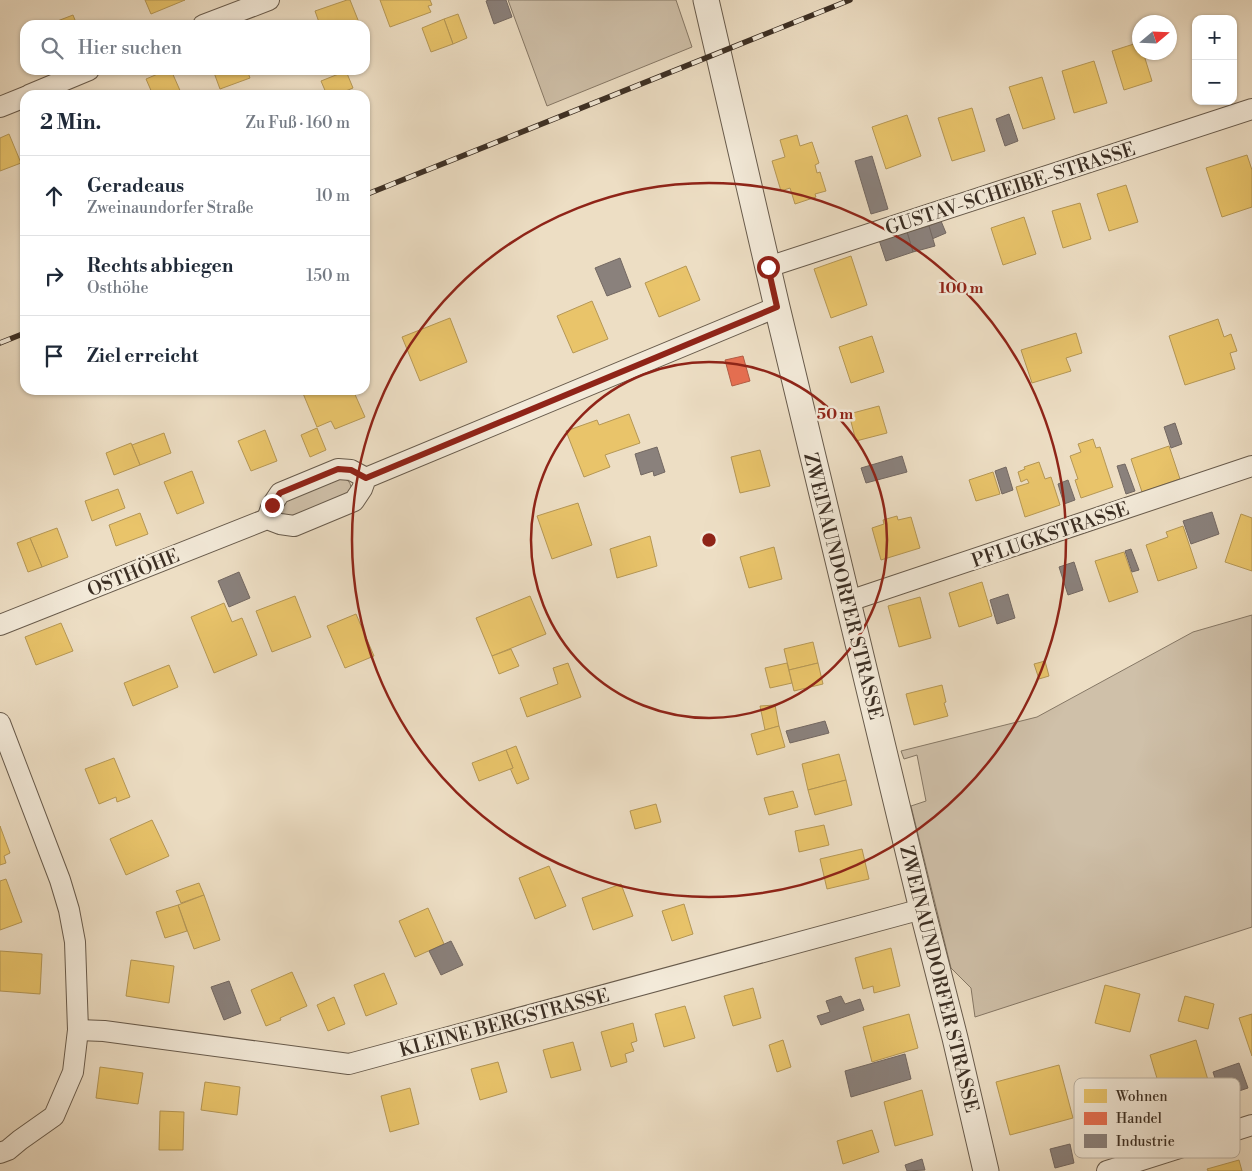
<!DOCTYPE html>
<html lang="de">
<head>
<meta charset="utf-8">
<style>
	body { margin:0; font-family:"Libre Bodoni",serif; background:#f2f2f3; color:#1f2937 }
	.controls { position:absolute; right:15px; top:15px; display:grid; overflow:hidden; border-radius:10px; box-shadow:0 1px 4px #0004 }
	.controls button { width:45px; height:45px; display:grid; place-items:center; padding:0; border:0; border-bottom:1px solid #e0e1e3; background:#fff; color:#1f2937; font:25px sans-serif }
	.compass { position:absolute; left:1132px; top:15px; width:45px; height:45px; border-radius:50%; background:#fff; box-shadow:0 1px 4px #0004; rotate:71deg }
	.stop { position:absolute; width:15px; height:15px; margin:-11px; border:4px solid #8f2418; border-radius:50%; background:#fff }
	.stop.end { background:#8f2418; border-color:#fff; box-shadow:0 1px 5px #0008 }
	.list { margin:0; padding:0; list-style:none }
	h2 { display:flex; justify-content:space-between; align-items:center; height:65px; margin:0; padding:0 20px; font-size:21px }
	h2 small { font-size:16px; font-weight:400; color:#747a83 }
	.list li { display:grid; grid-template-columns:32px 1fr auto; gap:15px; align-items:center; box-sizing:border-box; height:80px; padding:0 20px; border-top:1px solid #e0e1e3 }
	.list b { display:block; font-size:19px; white-space:nowrap }
	.list p { margin:0; font-size:16px; white-space:nowrap; color:#747a83 }
	.list em { font-size:16px; font-style:normal; color:#747a83 }
	.icon { flex:none; width:28px; height:28px; fill:none; stroke:currentColor; stroke-width:2; stroke-linecap:round; stroke-linejoin:round }
	.map { position:relative; flex:none; width:1252px; height:1171px; overflow:hidden }
	.search { position:absolute; background:#fff; box-shadow:0 1px 4px #0004; left:20px; top:20px; width:350px; height:55px; display:flex; align-items:center; gap:12px; box-sizing:border-box; padding:0 18px; border-radius:15px; color:#747a83; font-size:19px }
	.panel { position:absolute; background:#fff; box-shadow:0 1px 4px #0004; left:20px; top:90px; width:350px; height:305px; border-radius:15px }
	.map>svg:first-child { display:block }
	.green { fill:#cfc0a9; stroke:#867866 }
	.homes { fill:#e9c46a; stroke:#b59755 }
	.shops { fill:#e76f51; stroke:#b45c44 }
	.industry { fill:#8a817c; stroke:#736862 }
	.lines { fill:none; stroke-linecap:round; stroke-linejoin:round }
	.minor-casing { stroke:#685b4c; stroke-width:22 }
	.tertiary-casing { stroke:#685b4c; stroke-width:27 }
	.minor { stroke:#f3ead9; stroke-width:20 }
	.tertiary { stroke:#f3ead9; stroke-width:25 }
	.rail-casing { stroke:#3c2f24; stroke-width:5.5 }
	.rail { stroke:#f3ead9; stroke-width:4; stroke-dasharray:11; stroke-linecap:butt }
	.route { stroke:#8f2418; stroke-width:6 }
	.ring { fill:none; stroke:#8f2418; stroke-width:2.5 }
	.labels { text-anchor:middle; stroke-width:5; stroke-linejoin:round; paint-order:stroke }
	.street-label { font-size:19px; fill:#3c2f24; stroke:#f3ead9 }
	.key { fill:#f3ead9; stroke:#bcb2a3; stroke-width:1 }
	.key-label { font-size:14px; fill:#3c2f24 }
	.centre { fill:#8f2418; stroke:#f3ead9; stroke-width:2.5 }
	.ring-label { font-size:15px; text-anchor:middle; font-weight:bold; fill:#8f2418; stroke:#f3ead9; stroke-width:5; stroke-linejoin:round; paint-order:stroke }
</style>
</head>
<body>
<div class="map">
<svg width="1252" height="1171" viewBox="0 0 1252 1171">
	<rect width="100%" height="100%" fill="#eddec4"/>
	<filter id="stains"><feTurbulence type="fractalNoise" baseFrequency=".004" numOctaves="4"/><feColorMatrix values="0 0 0 0 .2 0 0 0 0 .09 0 0 0 0 .02 0 0 0 .5 -.17"/></filter>
	<radialGradient id="worn" r=".72"><stop offset=".6" stop-color="#630" stop-opacity="0"/><stop offset="1" stop-color="#630" stop-opacity=".3"/></radialGradient>
	<g class="green">
		<polygon points="508,0 676,0 692,47 547,106"/>
		<path d="M338 478C348 478 353 483 350 493L296 518 285 517 280 513V507L282 503Z"/>
		<polygon points="1252,615 1252,927 975,1017 971,988 951,968 911,806 926,801 917,755 904,759 901,751 1037,717 1193,632"/>
	</g>
	<g class="homes">
		<polygon points="145,0 185,0 151,14"/>
		<polygon points="347,0 350,0 360,25 320,25 315,11"/>
		<polygon points="380,0 430,0 432,5 428,6 431,12 390,27"/>
		<polygon points="458,14 467,38 453,44 444,19"/>
		<polygon points="73,15 77,25 47,25"/>
		<polygon points="444,19 453,44 431,52 422,28"/>
		<polygon points="1140,42 1140,52 1143,52 1152,81 1124,90 1112,51"/>
		<polygon points="1094,61 1107,103 1074,113 1062,71"/>
		<polygon points="167,70 171,70 182,95 153,95 146,79"/>
		<polygon points="213,70 247,70 250,78 220,89"/>
		<polygon points="346,71 353,88 336,95 327,95 321,81"/>
		<polygon points="1042,77 1055,119 1023,129 1009,87"/>
		<polygon points="972,108 985,151 952,161 938,118"/>
		<polygon points="907,115 921,156 886,169 872,127"/>
		<polygon points="9,134 21,163 0,171 0,138"/>
		<polygon points="797,135 800,146 812,142 819,163 815,165 817,173 820,172 826,191 815,194 816,197 795,204 790,188 781,191 772,161 785,157 780,140"/>
		<polygon points="1247,155 1252,170 1252,207 1222,217 1206,168"/>
		<polygon points="1126,185 1138,222 1109,231 1097,194"/>
		<polygon points="1080,203 1091,239 1063,248 1052,211"/>
		<polygon points="1024,217 1036,254 1003,265 991,228"/>
		<polygon points="851,256 867,305 831,318 814,269"/>
		<polygon points="686,266 700,300 659,317 645,283"/>
		<polygon points="592,301 608,339 573,353 557,316"/>
		<polygon points="450,318 467,362 420,381 402,337"/>
		<polygon points="1218,319 1224,337 1231,334 1237,351 1230,353 1235,369 1185,385 1169,336"/>
		<polygon points="1076,333 1082,353 1066,358 1071,371 1032,383 1021,350"/>
		<polygon points="872,336 884,372 851,383 839,347"/>
		<polygon points="304,390 353,390 365,417 335,429 331,421 317,427 302,391"/>
		<polygon points="879,406 887,433 856,441 849,414"/>
		<polygon points="629,414 640,443 605,455 610,467 584,477 566,431 597,420 599,425"/>
		<polygon points="317,428 326,450 310,457 301,435"/>
		<polygon points="265,430 277,461 251,471 238,441"/>
		<polygon points="164,433 171,453 140,465 132,445"/>
		<polygon points="1093,439 1096,448 1100,447 1113,487 1081,498 1075,480 1078,479 1070,456 1081,452 1078,444"/>
		<polygon points="131,443 140,465 114,475 106,453"/>
		<polygon points="1169,446 1180,479 1142,492 1131,459"/>
		<polygon points="760,450 770,486 740,493 731,457"/>
		<polygon points="1039,462 1045,479 1051,477 1060,505 1025,517 1016,487 1029,483 1027,479 1021,482 1018,472 1025,469 1024,467"/>
		<polygon points="192,471 204,503 177,514 164,482"/>
		<polygon points="993,472 1000,494 976,501 969,480"/>
		<polygon points="118,489 125,508 92,521 85,501"/>
		<polygon points="578,503 592,545 552,559 537,516"/>
		<polygon points="140,513 148,534 116,546 109,525"/>
		<polygon points="1241,514 1252,518 1252,571 1225,562"/>
		<polygon points="897,516 898,520 911,517 920,548 881,560 872,528 884,524 883,520"/>
		<polygon points="1183,526 1197,568 1158,581 1146,545 1168,537 1166,532"/>
		<polygon points="57,528 68,557 42,567 30,538"/>
		<polygon points="650,536 657,566 617,578 610,549"/>
		<polygon points="30,538 42,567 28,572 17,543"/>
		<polygon points="774,547 782,579 749,588 740,557"/>
		<polygon points="1124,552 1138,592 1109,602 1095,561"/>
		<polygon points="982,582 992,616 959,627 949,593"/>
		<polygon points="295,596 311,637 272,652 256,611"/>
		<polygon points="530,596 546,634 492,656 476,618"/>
		<polygon points="920,597 931,638 899,647 888,606"/>
		<polygon points="224,603 232,622 242,618 257,655 214,673 191,617"/>
		<polygon points="356,614 374,656 345,668 327,626"/>
		<polygon points="61,623 73,651 36,665 25,637"/>
		<polygon points="813,642 818,663 789,670 784,649"/>
		<polygon points="511,649 519,666 499,674 492,656"/>
		<polygon points="1045,661 1049,676 1039,679 1034,664"/>
		<polygon points="568,663 581,697 527,717 520,698 558,684 553,668"/>
		<polygon points="787,663 792,683 770,688 765,668"/>
		<polygon points="818,663 823,684 794,691 789,670"/>
		<polygon points="169,665 178,687 133,706 124,683"/>
		<polygon points="942,685 946,702 944,703 948,716 914,725 906,694"/>
		<polygon points="775,705 779,726 765,730 760,706"/>
		<polygon points="779,726 785,747 757,755 751,734"/>
		<polygon points="516,746 529,779 517,784 510,768 513,768 506,750"/>
		<polygon points="506,750 513,768 479,781 472,763"/>
		<polygon points="839,754 846,780 808,790 802,764"/>
		<polygon points="114,758 130,797 117,802 116,797 99,804 85,769"/>
		<polygon points="846,780 852,805 815,815 808,790"/>
		<polygon points="793,791 798,807 769,815 764,798"/>
		<polygon points="656,804 661,822 635,829 630,811"/>
		<polygon points="152,820 169,856 126,875 110,839"/>
		<polygon points="824,825 829,845 799,852 795,831"/>
		<polygon points="0,826 10,853 4,856 6,863 0,865"/>
		<polygon points="862,849 869,879 827,889 820,859"/>
		<polygon points="549,866 566,906 535,919 519,878"/>
		<polygon points="6,879 22,922 0,930 0,881"/>
		<polygon points="199,883 204,895 181,903 176,891"/>
		<polygon points="621,884 633,916 593,930 582,898"/>
		<polygon points="204,895 220,940 194,949 178,905"/>
		<polygon points="684,904 693,934 672,941 662,911"/>
		<polygon points="178,905 187,931 165,938 156,912"/>
		<polygon points="428,908 444,944 415,957 399,921"/>
		<polygon points="891,948 900,986 874,993 873,986 863,989 855,958"/>
		<polygon points="0,951 42,954 40,994 0,991"/>
		<polygon points="131,960 174,966 169,1003 126,996"/>
		<polygon points="292,972 307,1006 280,1018 281,1020 266,1026 251,990"/>
		<polygon points="384,973 397,1004 366,1016 354,985"/>
		<polygon points="1105,985 1140,994 1130,1032 1095,1023"/>
		<polygon points="753,988 761,1018 733,1026 724,996"/>
		<polygon points="1185,996 1214,1004 1208,1029 1178,1021"/>
		<polygon points="334,997 345,1024 328,1031 317,1005"/>
		<polygon points="685,1006 695,1038 664,1047 655,1014"/>
		<polygon points="909,1014 918,1048 872,1062 863,1027"/>
		<polygon points="1252,1014 1252,1056 1239,1018"/>
		<polygon points="633,1023 637,1041 631,1043 634,1051 625,1054 627,1062 611,1067 601,1032"/>
		<polygon points="783,1040 791,1067 777,1072 769,1045"/>
		<polygon points="1196,1040 1211,1090 1165,1105 1150,1055"/>
		<polygon points="573,1042 581,1070 551,1078 543,1050"/>
		<polygon points="498,1062 507,1092 480,1100 471,1069"/>
		<polygon points="1059,1065 1073,1118 1010,1135 996,1082"/>
		<polygon points="100,1067 143,1073 138,1104 96,1098"/>
		<polygon points="205,1082 240,1087 237,1115 201,1110"/>
		<polygon points="410,1088 419,1124 390,1132 381,1096"/>
		<polygon points="922,1090 933,1135 895,1146 884,1102"/>
		<polygon points="160,1111 184,1112 183,1150 159,1150"/>
		<polygon points="872,1130 879,1152 843,1164 837,1141"/>
		<polygon points="1239,1160 1242,1171 1208,1171 1207,1169"/>
	</g>
	<polygon class="shops" points="743,356 750,381 732,386 725,360"/>
	<g class="industry">
		<polygon points="489,0 506,0 512,17 494,24 486,1"/>
		<polygon points="1009,114 1018,141 1005,146 996,119"/>
		<polygon points="872,156 888,209 871,214 855,161"/>
		<polygon points="941,221 946,233 932,239 929,226"/>
		<polygon points="929,226 935,246 913,252 907,232"/>
		<polygon points="907,232 913,252 886,261 879,240"/>
		<polygon points="620,258 631,287 607,296 595,268"/>
		<polygon points="1175,423 1182,444 1171,448 1164,427"/>
		<polygon points="657,447 665,472 654,476 653,471 641,475 635,454"/>
		<polygon points="902,456 907,472 866,483 861,468"/>
		<polygon points="1125,464 1135,491 1126,494 1117,466"/>
		<polygon points="1006,467 1013,490 1002,494 995,471"/>
		<polygon points="1068,480 1075,500 1064,504 1058,484"/>
		<polygon points="1212,512 1219,534 1191,544 1183,521"/>
		<polygon points="1131,549 1139,570 1132,572 1125,551"/>
		<polygon points="1074,562 1083,590 1068,595 1059,567"/>
		<polygon points="239,572 250,598 229,607 218,581"/>
		<polygon points="1008,594 1015,618 997,624 990,600"/>
		<polygon points="825,721 829,733 790,743 786,731"/>
		<polygon points="451,941 463,965 441,975 429,951"/>
		<polygon points="229,981 241,1013 224,1020 211,987"/>
		<polygon points="841,996 845,1004 860,999 864,1010 821,1025 817,1016 830,1012 826,1001"/>
		<polygon points="905,1054 911,1079 851,1097 845,1071"/>
		<polygon points="1239,1063 1248,1088 1221,1097 1213,1072"/>
		<polygon points="1070,1144 1074,1163 1055,1168 1050,1149"/>
		<polygon points="922,1159 925,1170 907,1171 905,1165"/>
	</g>
	<g class="lines">
		<g class="minor-casing">
			<g id="minor">
				<polyline points="203,25 269,0"/>
				<polyline points="29,95 89,70"/>
				<polyline points="0,107 25,97"/>
				<polyline points="768,267 1252,109"/>
				<polyline points="267,519 272,505 280,493 338,469 351,470 366,478"/>
				<polyline points="849,601 1252,466"/>
				<polyline points="0,625 267,519 280,524 294,526 354,501 362,489 366,478 777,307"/>
				<polyline points="0,723 60,880 69,910 75,942 78,1030 73,1072 54,1116 20,1140 8,1150 0,1153"/>
				<polyline points="78,1030 104,1031 349,1064 922,909"/>
				<polyline points="1107,1171 1252,1125"/>
			</g>
		</g>
		<g class="tertiary-casing">
			<polyline id="tertiary" points="706,0 777,307 922,909 955,1038 986,1171"/>
		</g>
		<use href="#minor" class="minor"/>
		<use href="#tertiary" class="tertiary"/>
		<g class="rail-casing">
			<g id="rail">
				<polyline points="365,195 850,0"/>
				<polyline points="0,343 25,333"/>
			</g>
		</g>
		<use href="#rail" class="rail"/>
	</g>
	<g class="lines">
		<polyline class="route" points="272,505 280,493 338,469 351,470 366,478 777,307 768,267"/>
	</g>
	<g class="ring">
		<circle cx="709" cy="540" r="178"/>
		<circle cx="709" cy="540" r="357"/>
	</g>
	<g class="labels">
		<g class="street-label">
			<text transform="translate(1010 188) rotate(-18)" y="7">GUSTAV-SCHEIBE-STRASSE</text>
			<text transform="translate(1050 534) rotate(-19)" y="7">PFLUGKSTRASSE</text>
			<text transform="translate(133 572) rotate(-22)" y="7">OSTHÖHE</text>
			<text transform="translate(844 586) rotate(76)" y="7">ZWEINAUNDORFER STRASSE</text>
			<text transform="translate(940 979) rotate(76)" y="7">ZWEINAUNDORFER STRASSE</text>
			<text transform="translate(504 1022) rotate(-15)" y="7">KLEINE BERGSTRASSE</text>
		</g>
	</g>
	<rect x="1074" y="1078" width="166" height="80" rx="8" class="key"/>
	<rect x="1084" y="1089" width="23" height="14" fill="#e9c46a"/>
	<rect x="1084" y="1112" width="23" height="13" fill="#e76f51"/>
	<rect x="1084" y="1134" width="23" height="14" fill="#8a817c"/>
	<g class="key-label">
		<text x="1116" y="1101">Wohnen</text>
		<text x="1116" y="1123">Handel</text>
		<text x="1116" y="1146">Industrie</text>
	</g>
	<circle cx="709" cy="540" r="8" class="centre"/>
	<g class="ring-label">
		<text x="961" y="293">100 m</text>
		<text x="835" y="419">50 m</text>
	</g>
	<rect width="100%" height="100%" filter="url(#stains)"/>
	<rect width="100%" height="100%" fill="url(#worn)"/>
</svg>
<div class="controls">
<button>+</button>
<button>−</button>
</div>
<svg class="compass" viewBox="-18 -18 36 36"><path d="M0-13l5 13h-10z" fill="#e53935"/><path d="M0 13l5-13h-10z" fill="#747a83"/></svg>
<div class="stop" style="left:768px;top:267px"></div>
<div class="stop end" style="left:272px;top:505px"></div>
<div class="search"><svg class="icon" aria-label="search" viewBox="0 0 24 24"><circle cx="10" cy="10" r="6"/><path d="M15 15l6 6"/></svg>Hier suchen</div>
<section class="panel">
<h2>2 Min.<small>Zu Fuß · 160 m</small></h2>
<ul class="list">
<li><svg class="icon" aria-label="ahead" viewBox="0 0 24 24"><path d="M12 20V5M6 11l6-6 6 6"/></svg><div><b>Geradeaus</b><p>Zweinaundorfer Straße</p></div><em>10 m</em></li>
<li><svg class="icon" aria-label="right" viewBox="0 0 24 24"><path d="M7 20v-9h11M14 6l5 5-5 5"/></svg><div><b>Rechts abbiegen</b><p>Osthöhe</p></div><em>150 m</em></li>
<li><svg class="icon" aria-label="arrive" viewBox="0 0 24 24"><path d="M6 21V4h12l-3 4 3 4H6"/></svg><div><b>Ziel erreicht</b></div></li>
</ul>
</section>
</div>
</body>
</html>
